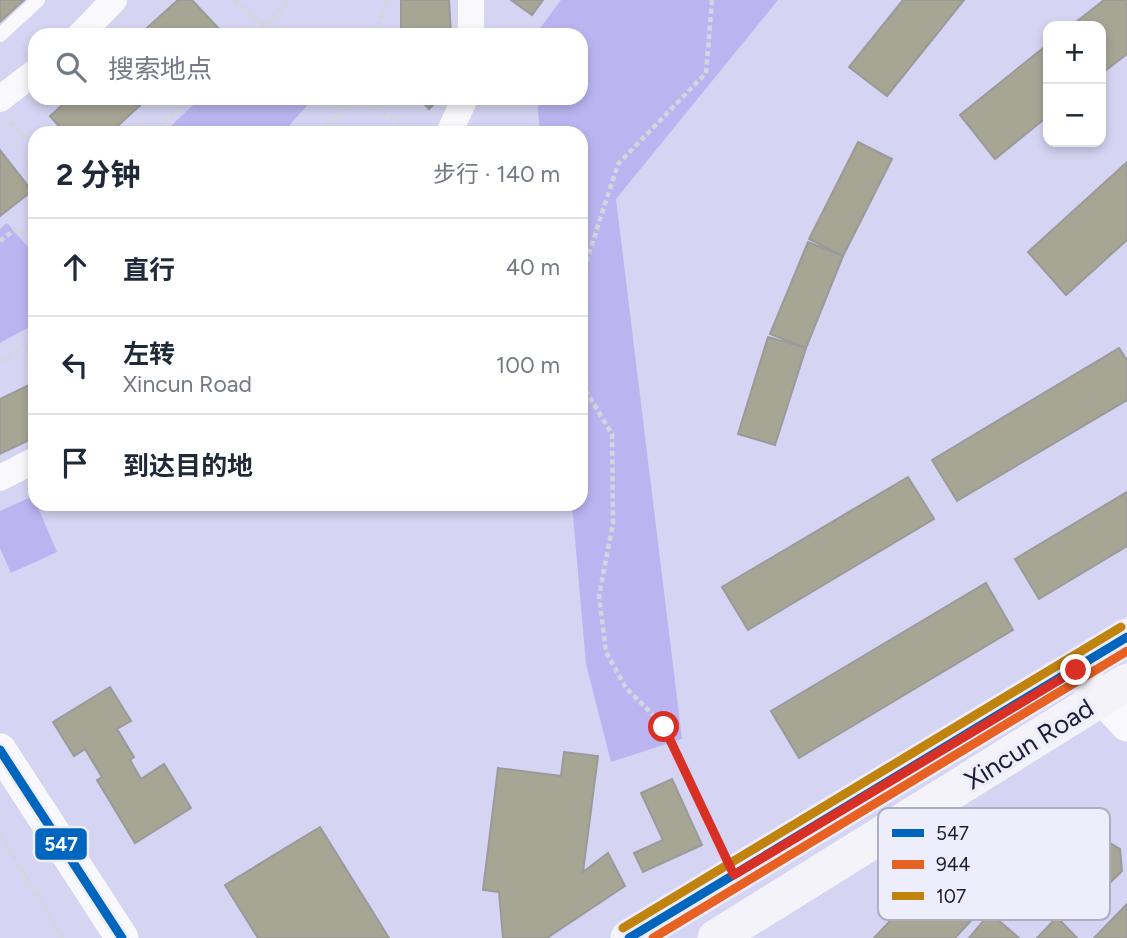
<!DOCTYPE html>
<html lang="zh">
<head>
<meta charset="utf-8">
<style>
	body { margin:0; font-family:Figtree,"Noto Sans SC",sans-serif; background:#f2f2f3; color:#1f2937 }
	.controls { position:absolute; right:21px; top:21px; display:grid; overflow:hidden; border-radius:14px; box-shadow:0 4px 10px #0003 }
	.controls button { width:63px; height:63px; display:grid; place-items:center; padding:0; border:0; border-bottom:2px solid #e0e1e3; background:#fff; color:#1f2937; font:35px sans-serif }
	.stop { position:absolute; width:21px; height:21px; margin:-16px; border:5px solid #d93025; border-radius:50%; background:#fff }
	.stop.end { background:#d93025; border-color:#fff; box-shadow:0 2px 7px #0008 }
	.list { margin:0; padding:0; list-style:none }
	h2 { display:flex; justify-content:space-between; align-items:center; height:91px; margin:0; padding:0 28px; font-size:30px }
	h2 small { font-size:23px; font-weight:400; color:#747a83 }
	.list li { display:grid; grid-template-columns:46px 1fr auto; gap:21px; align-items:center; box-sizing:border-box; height:98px; padding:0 28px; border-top:2px solid #e0e1e3 }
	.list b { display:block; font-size:26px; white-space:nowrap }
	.list p { margin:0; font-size:23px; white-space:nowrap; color:#747a83 }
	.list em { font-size:23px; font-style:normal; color:#747a83 }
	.icon { flex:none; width:38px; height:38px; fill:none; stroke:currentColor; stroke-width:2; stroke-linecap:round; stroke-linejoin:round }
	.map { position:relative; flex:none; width:1127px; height:938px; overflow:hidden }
	.search { position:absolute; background:#fff; box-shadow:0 4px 10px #0003; left:28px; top:28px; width:560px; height:77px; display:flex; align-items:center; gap:18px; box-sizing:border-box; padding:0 24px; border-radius:21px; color:#747a83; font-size:26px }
	.panel { position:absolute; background:#fff; box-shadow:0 4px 10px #0003; left:28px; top:126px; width:560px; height:385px; border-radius:21px }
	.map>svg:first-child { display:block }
	.green { fill:#bab5f1 }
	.building { fill:#a7a594; stroke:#9b9a9a; stroke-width:2 }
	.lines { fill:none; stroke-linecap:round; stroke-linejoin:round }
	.path { stroke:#d6d5de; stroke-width:4.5; stroke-dasharray:5 3.5; stroke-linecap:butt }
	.service { stroke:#f9f9fd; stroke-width:14 }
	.minor { stroke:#f9f9fd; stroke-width:26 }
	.tertiary { stroke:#f9f9fd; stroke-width:33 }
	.secondary { stroke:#f4f3fa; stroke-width:37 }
	.bus-1-casing { stroke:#eeedfc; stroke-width:14 }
	.bus-2-casing { stroke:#eeedfc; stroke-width:14 }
	.bus-3-casing { stroke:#eeedfc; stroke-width:14 }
	.bus-1 { stroke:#0065bd; stroke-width:9 }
	.bus-2 { stroke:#e76123; stroke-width:9 }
	.bus-3 { stroke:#c0830d; stroke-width:9 }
	.route { stroke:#d93025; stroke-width:9 }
	.labels { text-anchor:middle; stroke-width:7; stroke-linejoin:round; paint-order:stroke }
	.street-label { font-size:26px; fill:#1d1a33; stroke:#eeedfc }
	.key { fill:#eeedfc; stroke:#afaec0; stroke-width:2 }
	.key-label { font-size:19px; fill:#1d1a33 }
	.line-badge { stroke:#eeedfc; stroke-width:2.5 }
	.badge-label { font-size:19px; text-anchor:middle; font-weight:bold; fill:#fff }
</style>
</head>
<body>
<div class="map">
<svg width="1127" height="938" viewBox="0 0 1127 938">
	<rect width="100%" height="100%" fill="#d5d4f2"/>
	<g class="green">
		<polygon points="561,0 778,0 616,199 682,739 611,762 586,664 572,504 581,504 581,133 540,133 537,98 581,98 581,35 535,35"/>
		<polygon points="201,98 304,98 309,103 283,133 163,133"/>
		<polygon points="7,223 35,255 31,326 0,343 0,229"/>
		<polygon points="33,496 57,552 11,573 0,548 0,511"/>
	</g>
	<g class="building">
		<polygon points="0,0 24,0 0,22"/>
		<polygon points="178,0 192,0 221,31 217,35 139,35"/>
		<polygon points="401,0 449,0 451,35 401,35"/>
		<polygon points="511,0 543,0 532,15"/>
		<polygon points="903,0 964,0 887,96 849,67"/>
		<polygon points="1104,0 1127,0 1127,54 1101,74 1101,26 1071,26"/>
		<polygon points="1048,44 1048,116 995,159 960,115"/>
		<polygon points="70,98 148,98 110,133 65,133 50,116"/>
		<polygon points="419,98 440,98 429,109"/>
		<polygon points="858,142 892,159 843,256 809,239"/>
		<polygon points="0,150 32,191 0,216"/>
		<polygon points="1127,162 1127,240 1066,295 1028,252"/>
		<polygon points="808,242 843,256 806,348 770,334"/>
		<polygon points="768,337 806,348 775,445 738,434"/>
		<polygon points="1119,348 1127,360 1127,400 957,501 932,460"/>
		<polygon points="35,382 35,437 0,454 0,399"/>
		<polygon points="908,477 934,519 748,630 722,587"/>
		<polygon points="1127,492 1127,546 1039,599 1015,559"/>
		<polygon points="986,583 1013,630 799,758 771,711"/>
		<polygon points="110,687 131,721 117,729 134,757 130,760 141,779 164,764 191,808 135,843 97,780 102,777 85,749 74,756 53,722"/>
		<polygon points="564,752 598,756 583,872 608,853 625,886 547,938 503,938 499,892 483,890 498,768 561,776"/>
		<polygon points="672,779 702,845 643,872 634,853 663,840 641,793"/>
		<polygon points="320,827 389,938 258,938 225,885"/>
		<polygon points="1055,834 1110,843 1120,849 1122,871 1081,911 1022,905 1012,892 1015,875"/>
		<polygon points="947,860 990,900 955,938 874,938"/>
		<polygon points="1127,904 1127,938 1094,938"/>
		<polygon points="990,913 1019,938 969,938"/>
		<polygon points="1057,917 1077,938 1037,938"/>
	</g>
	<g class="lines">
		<g class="path">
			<polyline points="234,0 265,26 290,0"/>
			<polyline points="255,35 265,26 277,35"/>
			<polyline points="375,35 387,0"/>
			<polyline points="361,98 417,133"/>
			<polyline points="9,122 35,144"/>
			<polyline points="152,133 189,98"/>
			<polyline points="320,133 351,98"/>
			<polyline points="0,241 14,230 35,236"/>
			<polyline points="581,278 618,164 706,73 712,0"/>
			<polyline points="0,361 35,342"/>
			<polyline points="581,383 612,434 613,523 599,596 606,652 626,688 665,727 722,849"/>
			<polyline points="0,834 63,938"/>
		</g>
		<polyline class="service" points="0,35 38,0"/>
		<g class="minor">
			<polyline points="471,0 471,35"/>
			<polyline points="80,35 114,0"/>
			<polyline points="0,99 35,72"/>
			<polyline points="449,133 465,98"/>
			<polyline points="0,478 35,460"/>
		</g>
		<g class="tertiary">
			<polyline points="1076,670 1127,725"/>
			<polyline points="0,750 122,938"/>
		</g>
		<g class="secondary">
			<polyline points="629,938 1127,637"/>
			<polyline points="716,938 1127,682"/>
		</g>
		<g class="bus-1-casing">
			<g id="bus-1">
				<polyline points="0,750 122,938"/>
				<polyline points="629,938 1127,637"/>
			</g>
		</g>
		<g class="bus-2-casing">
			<polyline id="bus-2" points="653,938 1127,651"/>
		</g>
		<g class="bus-3-casing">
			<polyline id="bus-3" points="623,928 1121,627"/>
		</g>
		<use href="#bus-1" class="bus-1"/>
		<use href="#bus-2" class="bus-2"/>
		<use href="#bus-3" class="bus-3"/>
	</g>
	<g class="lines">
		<polyline class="route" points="664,727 734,875 1076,670"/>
	</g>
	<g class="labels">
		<g class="street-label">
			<text transform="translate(1029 744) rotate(-32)" y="9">Xincun Road</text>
		</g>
	</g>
	<rect x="878" y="808" width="232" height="112" rx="10" class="key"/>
	<rect x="892" y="829" width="32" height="8" fill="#0065bd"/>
	<rect x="892" y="860" width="32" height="9" fill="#e76123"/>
	<rect x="892" y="892" width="32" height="8" fill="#c0830d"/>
	<g class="key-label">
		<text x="936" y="840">547</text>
		<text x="936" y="871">944</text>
		<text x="936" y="903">107</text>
	</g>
	<rect class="line-badge" x="34" y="827" width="54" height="34" rx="7" fill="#0065bd"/>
	<g class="badge-label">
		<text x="61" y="851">547</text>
	</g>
</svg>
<div class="controls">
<button>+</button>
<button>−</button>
</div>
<div class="stop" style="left:664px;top:727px"></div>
<div class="stop end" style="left:1076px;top:670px"></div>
<div class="search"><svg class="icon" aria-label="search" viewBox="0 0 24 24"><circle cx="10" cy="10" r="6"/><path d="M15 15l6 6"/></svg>搜索地点</div>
<section class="panel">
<h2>2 分钟<small>步行 · 140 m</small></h2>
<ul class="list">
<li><svg class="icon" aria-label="ahead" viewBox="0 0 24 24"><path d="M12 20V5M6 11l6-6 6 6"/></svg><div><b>直行</b></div><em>40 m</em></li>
<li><svg class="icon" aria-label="left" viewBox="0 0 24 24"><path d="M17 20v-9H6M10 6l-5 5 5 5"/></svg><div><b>左转</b><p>Xincun Road</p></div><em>100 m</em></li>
<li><svg class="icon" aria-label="arrive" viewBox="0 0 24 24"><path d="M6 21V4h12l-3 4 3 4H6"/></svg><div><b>到达目的地</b></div></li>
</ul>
</section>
</div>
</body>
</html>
